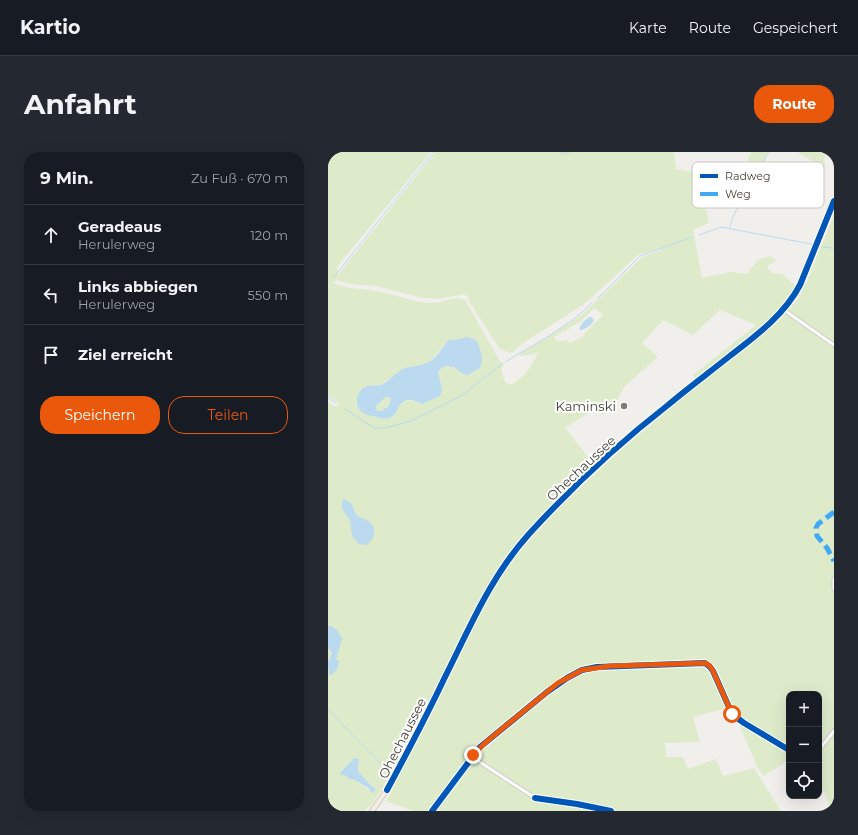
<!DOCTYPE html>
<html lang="de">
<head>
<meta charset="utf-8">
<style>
	body { margin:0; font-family:Montserrat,sans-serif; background:#242831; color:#f1f3f6 }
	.controls { position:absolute; right:12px; bottom:12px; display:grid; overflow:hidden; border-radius:8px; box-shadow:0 4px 16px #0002 }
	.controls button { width:36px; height:36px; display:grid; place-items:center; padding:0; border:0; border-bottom:1px solid #363941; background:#171b24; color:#f1f3f6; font:20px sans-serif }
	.stop { position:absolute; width:12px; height:12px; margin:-9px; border:3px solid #ea580c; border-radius:50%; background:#fff }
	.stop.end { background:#ea580c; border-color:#fff; box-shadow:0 1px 4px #0008 }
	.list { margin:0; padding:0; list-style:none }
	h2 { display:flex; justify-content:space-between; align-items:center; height:52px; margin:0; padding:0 16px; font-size:17px }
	h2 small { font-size:13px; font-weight:400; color:#9ea1a6 }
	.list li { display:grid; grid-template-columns:26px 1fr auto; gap:12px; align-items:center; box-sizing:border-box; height:60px; padding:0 16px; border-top:1px solid #363941 }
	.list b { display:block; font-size:15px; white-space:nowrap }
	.list p { margin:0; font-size:13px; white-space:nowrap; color:#9ea1a6 }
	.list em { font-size:13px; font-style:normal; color:#9ea1a6 }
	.actions { display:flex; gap:8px; padding:12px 16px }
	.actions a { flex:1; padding:9px 0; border:1px solid #ea580c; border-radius:16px; text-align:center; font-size:14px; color:#ea580c }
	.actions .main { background:#ea580c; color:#fff }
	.icon { flex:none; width:22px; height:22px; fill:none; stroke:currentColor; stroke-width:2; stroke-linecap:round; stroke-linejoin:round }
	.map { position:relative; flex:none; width:506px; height:659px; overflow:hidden; border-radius:16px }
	header { display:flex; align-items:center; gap:24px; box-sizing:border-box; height:56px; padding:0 20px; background:#171b24; border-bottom:1px solid #363941 }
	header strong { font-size:19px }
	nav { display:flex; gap:22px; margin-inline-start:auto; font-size:14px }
	.intro { display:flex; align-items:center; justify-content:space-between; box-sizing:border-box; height:96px; padding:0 24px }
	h1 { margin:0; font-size:28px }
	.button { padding:10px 18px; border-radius:16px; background:#ea580c; color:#fff; font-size:14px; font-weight:700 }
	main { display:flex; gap:24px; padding:0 24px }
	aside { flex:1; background:#171b24; border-radius:16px; box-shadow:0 4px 16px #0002 }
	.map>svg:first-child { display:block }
	.green { fill:#ddebcb; fill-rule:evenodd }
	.water { fill:#bbd9ef; fill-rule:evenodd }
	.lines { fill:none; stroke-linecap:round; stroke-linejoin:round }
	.stream { stroke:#bbd9ef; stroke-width:1 }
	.minor-casing { stroke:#cfcdc8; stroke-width:5 }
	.major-casing { stroke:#d3cbb8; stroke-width:6 }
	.minor { stroke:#fdfdfc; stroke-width:3 }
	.major { stroke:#f1eee4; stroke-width:4 }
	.quiet { stroke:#3fa9f5; stroke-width:5; stroke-dasharray:10 5; stroke-linecap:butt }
	.cycleway-casing { stroke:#fff; stroke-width:8 }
	.cycleway { stroke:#0057b8; stroke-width:6 }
	.route { stroke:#ea580c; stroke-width:5 }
	.poi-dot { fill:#827e75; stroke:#fff; stroke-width:1.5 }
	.labels { text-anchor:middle; stroke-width:4; stroke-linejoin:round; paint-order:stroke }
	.poi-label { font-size:13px; fill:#474136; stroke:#fff; text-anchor:end }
	.street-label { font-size:13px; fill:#474136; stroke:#fff }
	.key { fill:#fff; stroke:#c8c6c3; stroke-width:1 }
	.key-label { font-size:11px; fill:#474136 }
</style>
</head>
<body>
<header>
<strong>Kartio</strong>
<nav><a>Karte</a><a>Route</a><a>Gespeichert</a></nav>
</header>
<div class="intro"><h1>Anfahrt</h1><a class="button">Route</a></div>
<main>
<aside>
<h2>9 Min.<small>Zu Fuß · 670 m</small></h2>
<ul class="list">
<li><svg class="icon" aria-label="ahead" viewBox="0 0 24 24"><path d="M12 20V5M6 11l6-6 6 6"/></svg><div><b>Geradeaus</b><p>Herulerweg</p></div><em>120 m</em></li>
<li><svg class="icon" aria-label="left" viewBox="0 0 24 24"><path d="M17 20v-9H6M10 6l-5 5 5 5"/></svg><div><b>Links abbiegen</b><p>Herulerweg</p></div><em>550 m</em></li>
<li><svg class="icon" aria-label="arrive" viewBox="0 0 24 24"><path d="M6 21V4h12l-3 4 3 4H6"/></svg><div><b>Ziel erreicht</b></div></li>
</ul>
<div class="actions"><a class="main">Speichern</a><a>Teilen</a></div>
</aside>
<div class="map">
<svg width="506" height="659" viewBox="0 0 506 659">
	<rect width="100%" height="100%" fill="#f1efeb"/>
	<g class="green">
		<path d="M0 0H103L9 115 10 123 107 0H346L348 17 370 21 381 71 365 78 374 126 403 120 419 122 430 108 441 104 449 108 440 114 439 117 445 121 454 122 468 134C447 171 401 200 367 226L365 223 428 173 392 158 365 183 335 168 314 191 330 205 296 235 288 250 275 263 267 257 237 276 266 312 197 381 172 412 150 448 113 525 65 619 45 651 36 659H0V250L7 255 11 251 0 244ZM332 96 333 98 314 105 255 162 192 202 194 204 210 201C204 214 195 227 182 233L177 230 173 218 176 212 172 209 137 148C126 143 118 150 107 151 87 152 67 142 47 139 33 136 18 137 5 131L9 128 23 132 48 134 91 145 109 147 136 142 140 145 142 151 171 196 181 201 185 200 191 194 256 152 271 139 310 103ZM267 156 275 163 257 180 256 184 242 191 239 188 229 189 226 185 252 170ZM133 187 135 222 126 215 117 214 110 219 114 237 94 252C75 244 74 250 64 266L29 254C27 245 33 240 39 234L51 233 62 227 76 216 91 214 102 210 121 188ZM26 606 31 607 30 619 42 633 48 637 46 641 25 627H21L13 618 21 613Z"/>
		<polygon points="423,0 440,0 429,26 412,51 410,32"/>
		<polygon points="469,0 496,0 497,17 497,16"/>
		<path d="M506 63V659H502L497 640 491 642V542H461V608L436 624 429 615 410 569 399 556 365 565 372 590 337 591 338 605H355L360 617 388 607 395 624 426 616 453 659H114L109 657 146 604 157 593 240 527 254 521 267 518 377 514 374 507 270 513C256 515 245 519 232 527L153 591 105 656 101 659H85L58 649 120 528 156 452 178 417 203 386 236 351 284 306 352 247 435 183 458 161 470 147 480 127Z"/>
		<polygon points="58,245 61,245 63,247 61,254 52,259 49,259 48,254"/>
	</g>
	<g class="water">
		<path d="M261 165H263L266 168C264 173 258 177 253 178L251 177 255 170Z"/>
		<path d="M139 185 148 188C153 198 156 206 152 216L140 223 135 222 126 215 117 214 110 219 114 237 112 244 94 252C91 251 86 248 83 248 64 247 75 273 49 265 45 264 38 263 35 261 25 254 28 237 40 234 44 233 48 234 52 233 62 230 68 219 77 216 85 214 93 214 101 210 108 207 116 193 121 188L133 187ZM58 245H61L63 247 61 254 53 259H49L48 254Z"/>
		<path d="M16 347 24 352C25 355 26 359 27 361 33 369 47 367 46 380 46 386 43 389 39 393L31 392 24 384 22 368 14 357V350Z"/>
		<path d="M1 474C8 475 11 481 14 486L8 508 11 509C11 516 7 522 1 523L0 508H2L4 500 0 496V475Z"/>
		<path d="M26 606 31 607 30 619 42 633 48 637 45 641 39 635 25 627H21L17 623H12C14 616 22 612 26 606Z"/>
	</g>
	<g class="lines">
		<g class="stream">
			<polyline points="232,0 236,2 241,0"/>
			<path d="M402 75C405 58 420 41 429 26 434 18 435 7 441 0"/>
			<polyline points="371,83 393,75 483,92"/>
			<polyline points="493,95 506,96"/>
			<polyline points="6,125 105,0"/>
			<polyline points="269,147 312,104 364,85"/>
			<path d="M177 210C206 192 239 176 264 151"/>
			<polyline points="0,246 8,251"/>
			<polyline points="17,257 46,276 57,276 83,269 133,244 174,212"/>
			<polyline points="0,558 56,615"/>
		</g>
		<g class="minor-casing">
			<g id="minor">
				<polyline points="456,158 506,193"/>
				<polyline points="506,427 506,437"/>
				<polyline points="491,598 506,579"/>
				<polyline points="144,605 207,646"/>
				<polyline points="104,659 152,595 219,540 239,526 254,518 269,515 377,511 382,515 385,519 404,562 416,571 461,598"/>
			</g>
		</g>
		<g class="major-casing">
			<polyline id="major" points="44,659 56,642 68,621 117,527 153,450 175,414 200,383 233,348 281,303 338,254 433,180 456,158 465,146 472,133 506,49"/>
		</g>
		<use href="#minor" class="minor"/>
		<use href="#major" class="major"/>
		<polyline class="quiet" points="506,360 490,372 488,376 489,384 499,396 506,409"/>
		<g class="cycleway-casing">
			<g id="cycleway">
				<path d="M59 638C79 601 99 563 117 525 142 475 163 424 201 382 243 336 290 292 340 253 360 236 382 220 403 203 429 183 456 163 472 133L506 49"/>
				<polyline points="207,646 249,652 283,659"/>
				<polyline points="104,659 152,595 219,540 239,526 254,518 269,515 377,511 382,515 385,519 404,562 416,571 461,598"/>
			</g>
		</g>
		<use href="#cycleway" class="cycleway"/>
	</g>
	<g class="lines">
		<polyline class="route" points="145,603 158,590 230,531 254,518 282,514 377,511 382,514 385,519 404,562"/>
	</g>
	<circle class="poi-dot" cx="296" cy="254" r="4"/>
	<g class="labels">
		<g class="poi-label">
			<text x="288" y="259">Kaminski</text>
		</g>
		<g class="street-label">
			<text transform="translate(253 316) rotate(-43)" y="5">Ohechaussee</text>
			<text transform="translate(74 586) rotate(-63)" y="5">Ohechaussee</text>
		</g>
	</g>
	<rect x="364" y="10" width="132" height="46" rx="6" class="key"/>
	<rect x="372" y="22" width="18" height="4" fill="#0057b8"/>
	<rect x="372" y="40" width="18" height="4" fill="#3fa9f5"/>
	<g class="key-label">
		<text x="397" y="28">Radweg</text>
		<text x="397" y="46">Weg</text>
	</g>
</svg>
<div class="controls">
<button>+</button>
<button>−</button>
<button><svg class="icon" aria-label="locate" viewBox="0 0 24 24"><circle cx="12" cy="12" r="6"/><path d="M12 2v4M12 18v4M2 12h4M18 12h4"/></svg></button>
</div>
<div class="stop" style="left:404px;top:562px"></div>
<div class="stop end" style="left:145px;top:603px"></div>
</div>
</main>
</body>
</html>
